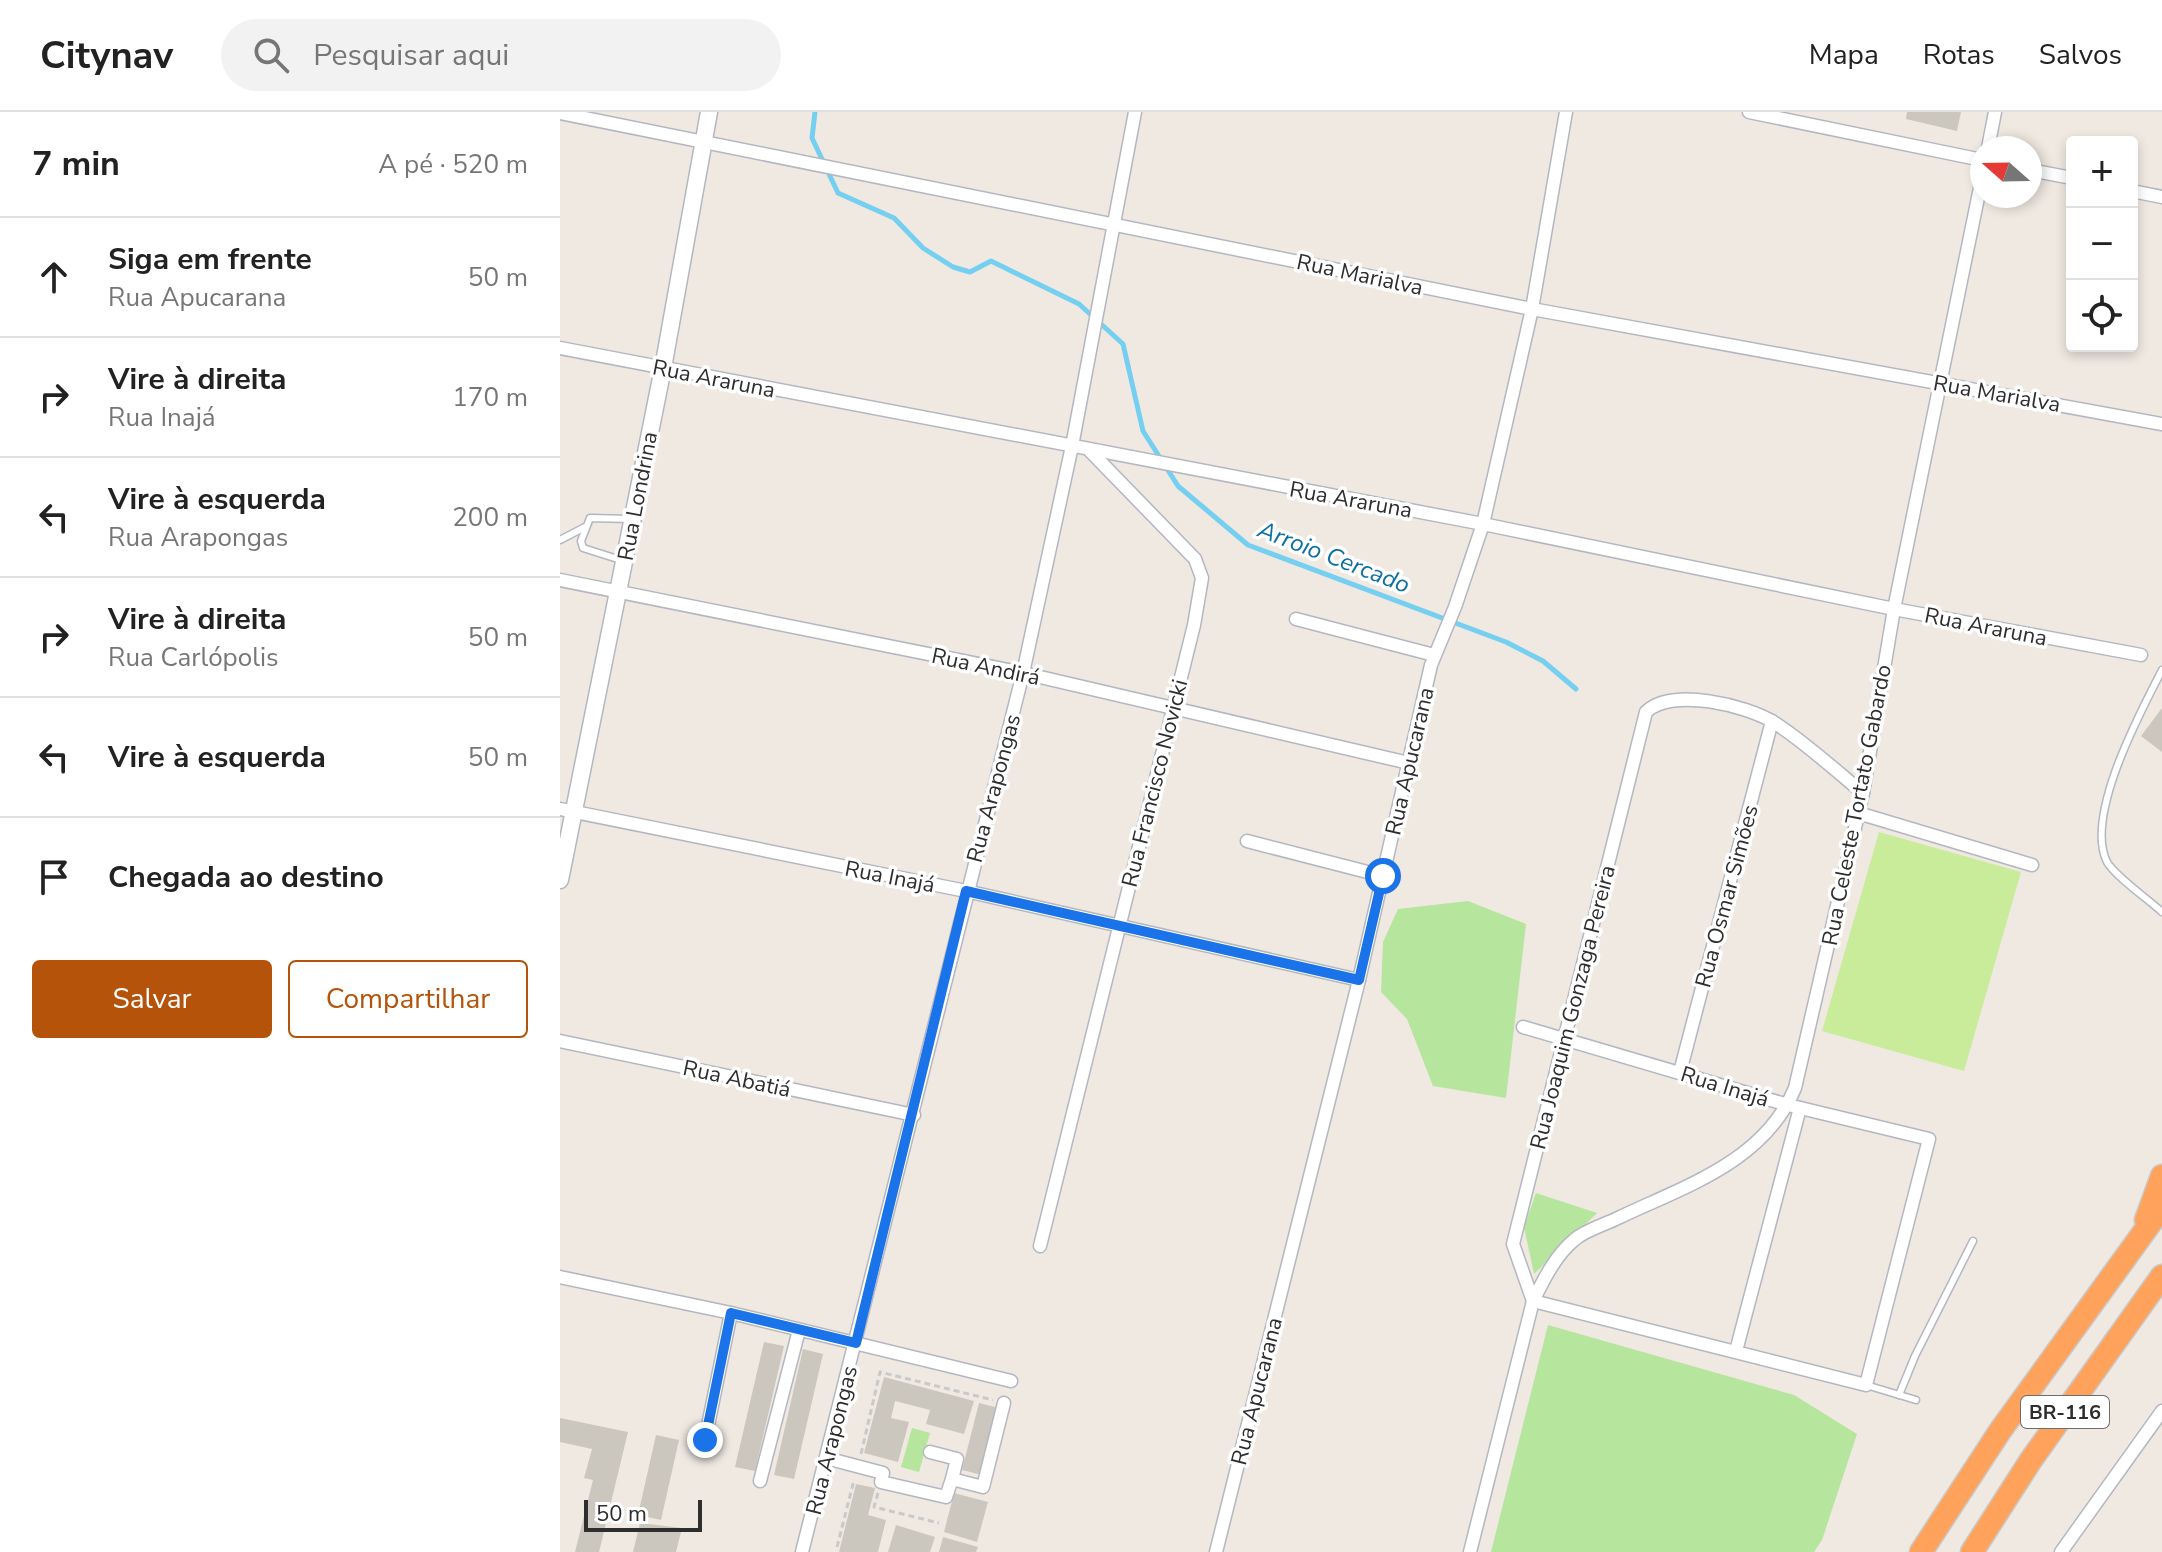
<!DOCTYPE html>
<html lang="pt">
<head>
<meta charset="utf-8">
<style>
	body { margin:0; font-family:"Nunito Sans",sans-serif; background:#f2f2f2; color:#222 }
	.controls { position:absolute; right:24px; top:24px; display:grid; overflow:hidden; border-radius:8px; box-shadow:0 4px 12px #0003 }
	.controls button { width:72px; height:72px; display:grid; place-items:center; padding:0; border:0; border-bottom:2px solid #e0e0e0; background:#fff; color:#222; font:40px sans-serif }
	.compass { position:absolute; left:1410px; top:24px; width:72px; height:72px; border-radius:50%; background:#fff; box-shadow:0 4px 12px #0003; rotate:290deg }
	.scale { position:absolute; left:24px; bottom:20px; width:118px; box-sizing:border-box; padding-left:8px; border:4px solid #2e2e2e; border-top:0; font-size:22px; line-height:28px; white-space:nowrap; color:#2e2e2e; -webkit-text-stroke:6px #fff; paint-order:stroke }
	.stop { position:absolute; width:24px; height:24px; margin:-18px; border:6px solid #1a73e8; border-radius:50%; background:#fff }
	.stop.end { background:#1a73e8; border-color:#fff; box-shadow:0 2px 8px #0008 }
	.list { margin:0; padding:0; list-style:none }
	h2 { display:flex; justify-content:space-between; align-items:center; height:104px; margin:0; padding:0 32px; font-size:34px }
	h2 small { font-size:26px; font-weight:400; color:#767676 }
	.list li { display:grid; grid-template-columns:52px 1fr auto; gap:24px; align-items:center; box-sizing:border-box; height:120px; padding:0 32px; border-top:2px solid #e0e0e0 }
	.list b { display:block; font-size:30px; white-space:nowrap }
	.list p { margin:0; font-size:26px; white-space:nowrap; color:#767676 }
	.list em { font-size:26px; font-style:normal; color:#767676 }
	.actions { display:flex; gap:16px; padding:24px 32px }
	.actions a { flex:1; padding:18px 0; border:2px solid #b45309; border-radius:8px; text-align:center; font-size:28px; color:#b45309 }
	.actions .main { background:#b45309; color:#fff }
	.icon { flex:none; width:44px; height:44px; fill:none; stroke:currentColor; stroke-width:2; stroke-linecap:round; stroke-linejoin:round }
	.map { position:relative; flex:none; width:1602px; height:1440px; overflow:hidden }
	header { display:flex; align-items:center; gap:48px; box-sizing:border-box; height:112px; padding:0 40px; background:#fff; border-bottom:2px solid #e0e0e0 }
	header strong { font-size:38px }
	nav { display:flex; gap:44px; margin-inline-start:auto; font-size:28px }
	.search { width:560px; height:72px; background:#f2f2f2; display:flex; align-items:center; gap:20px; box-sizing:border-box; padding:0 28px; border-radius:44px; color:#767676; font-size:30px }
	main { display:flex }
	aside { flex:1; background:#fff }
	.map>svg:first-child { display:block }
	.green { fill:#b6e59e }
	.pitch { fill:#c9ec9a }
	.lines { fill:none; stroke-linecap:round; stroke-linejoin:round }
	.stream { stroke:#75cff0; stroke-width:5 }
	.building { fill:#cbc7bf }
	.service-casing { stroke:#b4b7c1; stroke-width:9 }
	.minor-casing { stroke:#b4b7c1; stroke-width:15 }
	.tertiary-casing { stroke:#b4b7c1; stroke-width:19 }
	.motorway-casing { stroke:#c9c9c9; stroke-width:25 }
	.path { stroke:#c9c9c9; stroke-width:3; stroke-dasharray:6 4; stroke-linecap:butt }
	.service { stroke:#fff; stroke-width:6 }
	.minor { stroke:#fff; stroke-width:12 }
	.tertiary { stroke:#fff; stroke-width:16 }
	.motorway { stroke:#ffa35c; stroke-width:22 }
	.route { stroke:#1a73e8; stroke-width:10 }
	.labels { text-anchor:middle; stroke-width:7; stroke-linejoin:round; paint-order:stroke }
	.shield { fill:#fff; stroke:#6d6d6d; stroke-width:2 }
	.shield-label { font-size:20px; font-weight:bold; fill:#2e2e2e }
	.street-label { font-size:22px; fill:#2e2e2e; stroke:#fff }
	.water-label { font-size:24px; font-style:italic; fill:#0d6fa3; stroke:#fff }
</style>
</head>
<body>
<header>
<strong>Citynav</strong>
<div class="search"><svg class="icon" aria-label="search" viewBox="0 0 24 24"><circle cx="10" cy="10" r="6"/><path d="M15 15l6 6"/></svg>Pesquisar aqui</div>
<nav><a>Mapa</a><a>Rotas</a><a>Salvos</a></nav>
</header>
<main>
<aside>
<h2>7 min<small>A pé · 520 m</small></h2>
<ul class="list">
<li><svg class="icon" aria-label="ahead" viewBox="0 0 24 24"><path d="M12 20V5M6 11l6-6 6 6"/></svg><div><b>Siga em frente</b><p>Rua Apucarana</p></div><em>50 m</em></li>
<li><svg class="icon" aria-label="right" viewBox="0 0 24 24"><path d="M7 20v-9h11M14 6l5 5-5 5"/></svg><div><b>Vire à direita</b><p>Rua Inajá</p></div><em>170 m</em></li>
<li><svg class="icon" aria-label="left" viewBox="0 0 24 24"><path d="M17 20v-9H6M10 6l-5 5 5 5"/></svg><div><b>Vire à esquerda</b><p>Rua Arapongas</p></div><em>200 m</em></li>
<li><svg class="icon" aria-label="right" viewBox="0 0 24 24"><path d="M7 20v-9h11M14 6l5 5-5 5"/></svg><div><b>Vire à direita</b><p>Rua Carlópolis</p></div><em>50 m</em></li>
<li><svg class="icon" aria-label="left" viewBox="0 0 24 24"><path d="M17 20v-9H6M10 6l-5 5 5 5"/></svg><div><b>Vire à esquerda</b></div><em>50 m</em></li>
<li><svg class="icon" aria-label="arrive" viewBox="0 0 24 24"><path d="M6 21V4h12l-3 4 3 4H6"/></svg><div><b>Chegada ao destino</b></div></li>
</ul>
<div class="actions"><a class="main">Salvar</a><a>Compartilhar</a></div>
</aside>
<div class="map">
<svg width="1602" height="1440" viewBox="0 0 1602 1440">
	<rect width="100%" height="100%" fill="#efe9e1"/>
	<g class="green">
		<polygon points="908,789 966,812 946,986 873,974 847,907 821,880 823,830 838,797"/>
		<polygon points="976,1081 1037,1101 974,1162 964,1115"/>
		<polygon points="988,1213 1234,1283 1297,1322 1262,1428 1254,1440 931,1440"/>
		<polygon points="352,1316 370,1321 359,1360 341,1355"/>
	</g>
	<polygon class="pitch" points="1319,720 1461,760 1404,959 1262,919"/>
	<g class="lines">
		<polyline class="stream" points="255,0 252,26 278,81 334,106 363,136 393,155 410,160 431,149 519,192 563,232 583,319 618,374 688,433 946,530 983,549 1016,577"/>
	</g>
	<g class="building">
		<polygon points="1347,0 1401,0 1397,19 1346,7"/>
		<polygon points="1602,596 1602,640 1581,624"/>
		<polygon points="204,1230 224,1234 195,1359 175,1355"/>
		<polygon points="243,1237 263,1242 234,1367 214,1363"/>
		<polygon points="324,1265 414,1289 404,1322 366,1312 370,1298 335,1289 331,1306 349,1310 338,1350 304,1341"/>
		<polygon points="419,1291 439,1296 422,1363 402,1358"/>
		<polygon points="0,1306 68,1320 39,1440 15,1440 33,1368 24,1366 32,1337 0,1330"/>
		<polygon points="96,1323 119,1328 101,1408 78,1403"/>
		<polygon points="296,1372 315,1376 308,1403 326,1408 318,1440 279,1440"/>
		<polygon points="394,1381 428,1390 417,1430 384,1420"/>
		<polygon points="80,1411 122,1416 116,1440 73,1440"/>
		<polygon points="336,1413 375,1425 370,1440 328,1440"/>
		<polygon points="383,1425 418,1435 416,1440 379,1440"/>
	</g>
	<g class="lines">
		<g class="service-casing">
			<g id="service">
				<polyline points="0,428 25,415"/>
				<polyline points="64,449 23,436 21,429 30,406 71,407"/>
				<path d="M1602 558C1581 599 1524 704 1547 750 1555 764 1589 788 1602 800"/>
				<polyline points="1306,1273 1356,1288"/>
				<polyline points="1339,1283 1355,1244 1413,1129"/>
			</g>
		</g>
		<g class="minor-casing">
			<g id="minor">
				<polyline points="1189,0 1422,48"/>
				<polyline points="0,1 972,197 1602,312"/>
				<polyline points="1428,36 1435,0"/>
				<polyline points="1470,58 1512,66"/>
				<polyline points="1572,79 1602,85"/>
				<polyline points="0,236 923,412 1334,497 1581,543"/>
				<polyline points="0,468 463,561 849,651"/>
				<polyline points="736,507 874,543"/>
				<polyline points="0,697 406,779 799,868"/>
				<polyline points="1298,701 1472,753"/>
				<polyline points="687,729 823,764"/>
				<polyline points="963,915 1228,993 1369,1027 1306,1273 973,1189"/>
				<polyline points="0,929 354,1003"/>
				<polyline points="1120,960 1212,609"/>
				<polyline points="480,1134 634,513 642,466 635,447 530,339"/>
				<polyline points="0,1165 171,1201 451,1269"/>
				<path d="M973 1189 953 1132 1086 600C1112 575 1186 593 1215 611 1246 631 1275 658 1303 681"/>
				<polyline points="1176,1239 1240,996"/>
				<polyline points="145,1328 171,1201"/>
				<polyline points="370,1340 397,1347 392,1367"/>
				<polyline points="266,1346 323,1361 321,1370 386,1385 392,1367 423,1375 444,1291"/>
				<polyline points="200,1369 239,1218"/>
				<polyline points="242,1440 463,561 512,334 575,0"/>
				<polyline points="656,1440 799,868 871,553 895,495 923,412 972,197 1006,0"/>
				<path d="M910 1440 973 1189C984 1167 995 1144 1014 1128 1025 1118 1044 1113 1058 1106 1125 1074 1204 1050 1235 976L1303 681 1334 497 1422 66"/>
				<polyline points="1501,1440 1602,1299"/>
			</g>
		</g>
		<g class="tertiary-casing">
			<polyline id="tertiary" points="0,768 103,256 149,0"/>
		</g>
		<g class="motorway-casing">
			<g id="motorway">
				<polyline points="1586,1108 1602,1064"/>
				<polyline points="1361,1440 1440,1319 1602,1095"/>
				<polyline points="1412,1440 1471,1348 1602,1164"/>
			</g>
		</g>
		<g class="path">
			<polyline points="301,1342 320,1260 433,1288"/>
			<polyline points="318,1381 314,1395 379,1411"/>
			<polyline points="277,1435 294,1368"/>
		</g>
		<use href="#service" class="service"/>
		<use href="#minor" class="minor"/>
		<use href="#tertiary" class="tertiary"/>
		<use href="#motorway" class="motorway"/>
	</g>
	<g class="lines">
		<polyline class="route" points="145,1328 171,1201 296,1231 406,779 799,868 823,764"/>
	</g>
	<g class="labels">
		<rect class="shield" x="1461" y="1284" width="88" height="32" rx="6"/>
		<g class="shield-label">
			<text x="1505" y="1307">BR-116</text>
		</g>
		<g class="street-label">
			<text transform="translate(800 162) rotate(12)" y="8">Rua Marialva</text>
			<text transform="translate(154 266) rotate(11)" y="8">Rua Araruna</text>
			<text transform="translate(1437 281) rotate(10)" y="8">Rua Marialva</text>
			<text transform="translate(77 384) rotate(-79)" y="8">Rua Londrina</text>
			<text transform="translate(791 387) rotate(10)" y="8">Rua Araruna</text>
			<text transform="translate(1426 514) rotate(11)" y="8">Rua Araruna</text>
			<text transform="translate(426 554) rotate(12)" y="8">Rua Andirá</text>
			<text transform="translate(849 649) rotate(-77)" y="8">Rua Apucarana</text>
			<text transform="translate(594 671) rotate(-76)" y="8">Rua Francisco Novicki</text>
			<text transform="translate(433 676) rotate(-75)" y="8">Rua Arapongas</text>
			<text transform="translate(1296 693) rotate(-79)" y="8">Rua Celeste Tortato Gabardo</text>
			<text transform="translate(330 764) rotate(11)" y="8">Rua Inajá</text>
			<text transform="translate(1166 784) rotate(-75)" y="8">Rua Osmar Simões</text>
			<text transform="translate(1012 895) rotate(-76)" y="8">Rua Joaquim Gonzaga Pereira</text>
			<text transform="translate(177 966) rotate(12)" y="8">Rua Abatiá</text>
			<text transform="translate(1165 974) rotate(17)" y="8">Rua Inajá</text>
			<text transform="translate(696 1279) rotate(-76)" y="8">Rua Apucarana</text>
			<text transform="translate(271 1328) rotate(-76)" y="8">Rua Arapongas</text>
		</g>
		<g class="water-label">
			<text transform="translate(774 445) rotate(21)" y="8">Arroio Cercado</text>
		</g>
	</g>
</svg>
<div class="controls">
<button>+</button>
<button>−</button>
<button><svg class="icon" aria-label="locate" viewBox="0 0 24 24"><circle cx="12" cy="12" r="6"/><path d="M12 2v4M12 18v4M2 12h4M18 12h4"/></svg></button>
</div>
<svg class="compass" viewBox="-18 -18 36 36"><path d="M0-13l5 13h-10z" fill="#e53935"/><path d="M0 13l5-13h-10z" fill="#767676"/></svg>
<div class="scale">50 m</div>
<div class="stop" style="left:823px;top:764px"></div>
<div class="stop end" style="left:145px;top:1328px"></div>
</div>
</main>
</body>
</html>
